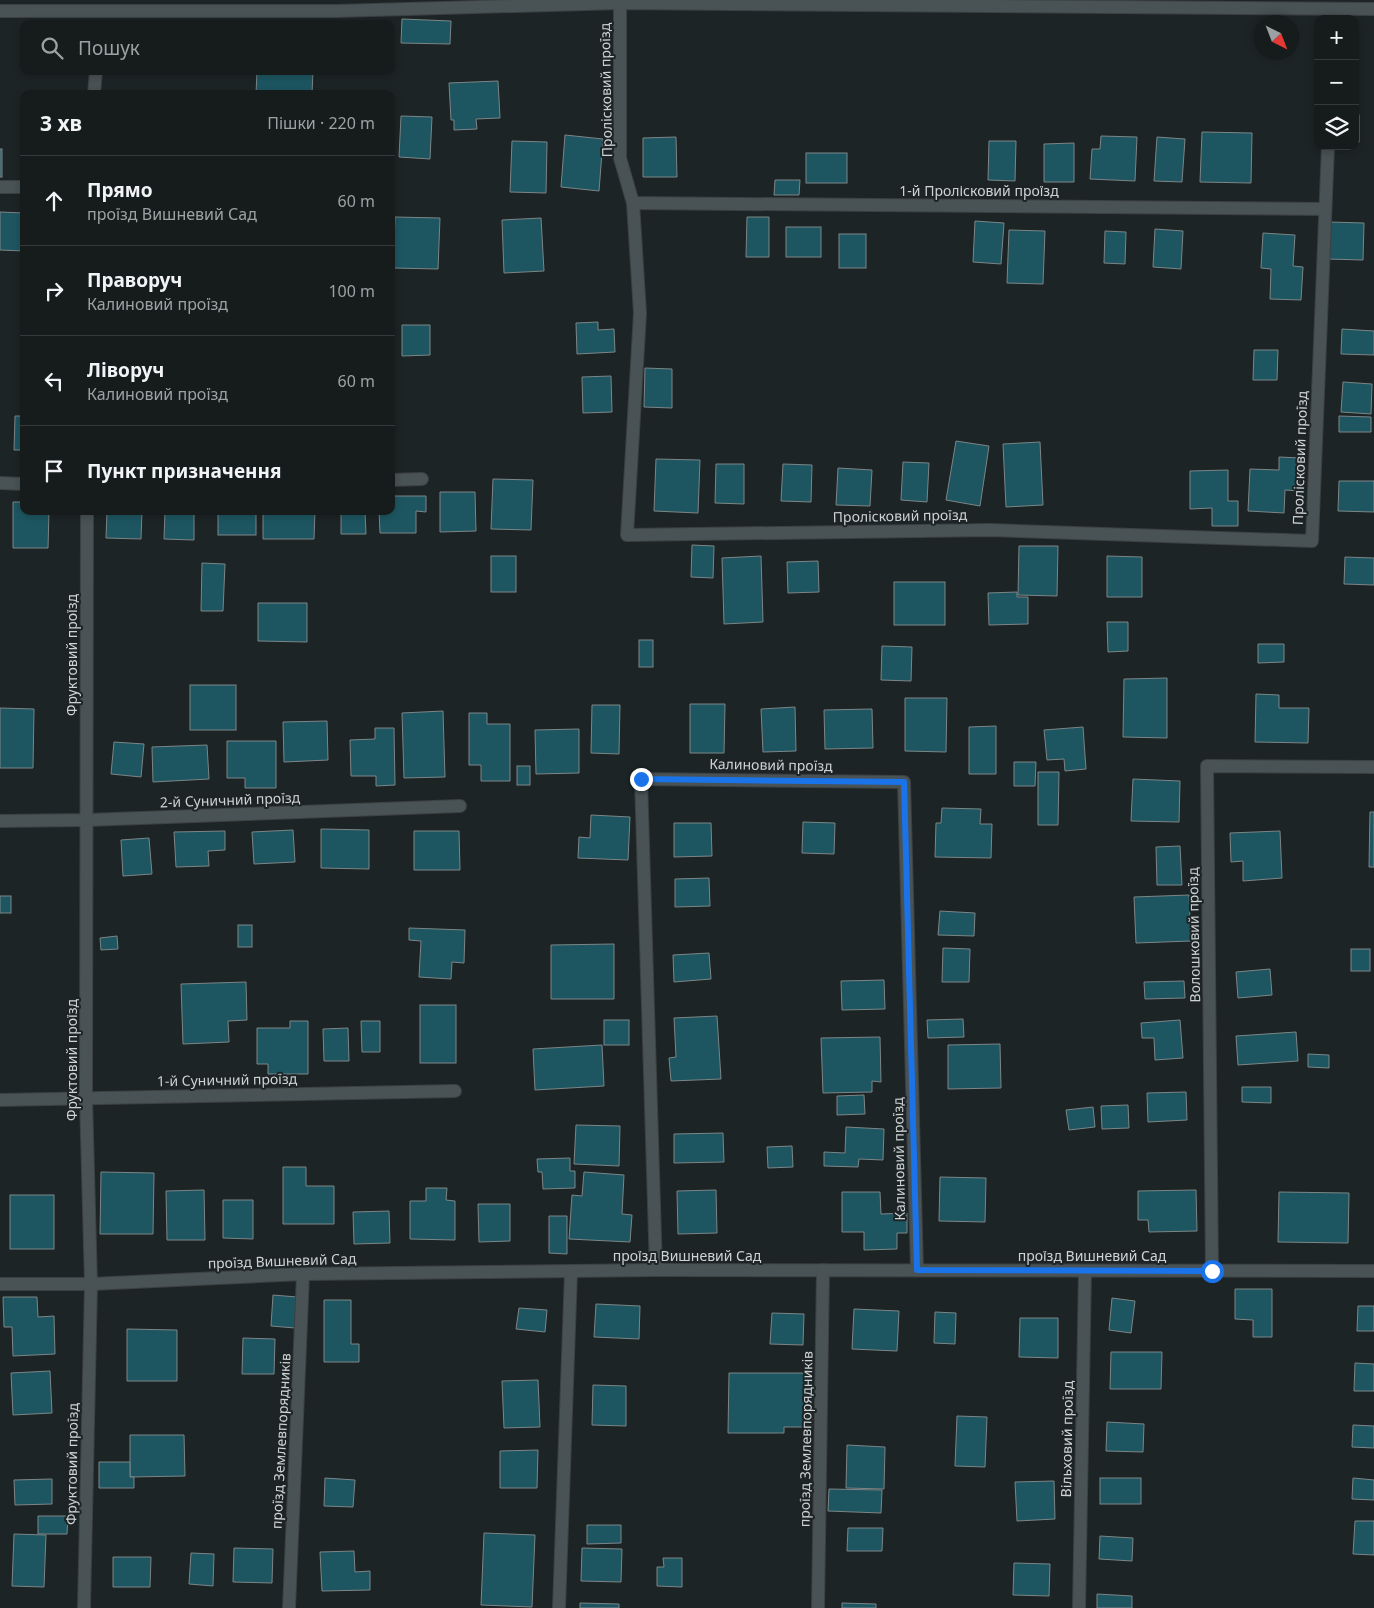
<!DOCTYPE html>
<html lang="uk">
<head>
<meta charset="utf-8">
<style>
	body { margin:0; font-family:"Noto Sans",sans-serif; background:#1f2425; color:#f1f3f6 }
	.controls { position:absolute; right:15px; top:15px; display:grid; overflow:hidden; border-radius:10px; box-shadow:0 2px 8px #0003 }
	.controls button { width:45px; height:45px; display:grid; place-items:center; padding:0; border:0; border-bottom:1px solid #35393b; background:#161b1c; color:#f1f3f6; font:25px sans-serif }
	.compass { position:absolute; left:1254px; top:15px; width:45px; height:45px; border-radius:50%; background:#161b1c; box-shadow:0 2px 8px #0003; rotate:138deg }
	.stop { position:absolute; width:15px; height:15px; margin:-11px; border:4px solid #1a73e8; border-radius:50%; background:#fff }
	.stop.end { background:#1a73e8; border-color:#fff; box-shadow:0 1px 5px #0008 }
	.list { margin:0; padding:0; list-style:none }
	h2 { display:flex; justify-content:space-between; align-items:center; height:65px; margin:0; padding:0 20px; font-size:21px }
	h2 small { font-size:16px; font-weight:400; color:#9ea1a3 }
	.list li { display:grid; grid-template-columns:32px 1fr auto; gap:15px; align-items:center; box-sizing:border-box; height:90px; padding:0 20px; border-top:1px solid #35393b }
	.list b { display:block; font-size:19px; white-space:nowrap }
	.list p { margin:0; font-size:16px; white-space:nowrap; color:#9ea1a3 }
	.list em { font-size:16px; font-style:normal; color:#9ea1a3 }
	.icon { flex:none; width:28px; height:28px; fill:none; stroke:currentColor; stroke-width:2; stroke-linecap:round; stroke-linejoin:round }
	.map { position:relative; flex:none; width:1374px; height:1608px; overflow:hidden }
	.search { position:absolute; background:#161b1c; box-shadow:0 2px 8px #0003; left:20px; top:20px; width:375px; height:55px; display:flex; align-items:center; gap:12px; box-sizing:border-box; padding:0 18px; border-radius:10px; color:#9ea1a3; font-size:19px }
	.panel { position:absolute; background:#161b1c; box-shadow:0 2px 8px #0003; left:20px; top:90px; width:375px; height:425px; border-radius:10px }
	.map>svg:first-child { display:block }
	.building { fill:#1d5661; stroke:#7c8587 }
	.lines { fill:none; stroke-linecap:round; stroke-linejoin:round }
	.minor-casing { stroke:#3b4042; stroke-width:14 }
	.minor { stroke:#495254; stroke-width:12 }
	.route { stroke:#1a73e8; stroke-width:6 }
	.labels { text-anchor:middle; stroke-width:4; stroke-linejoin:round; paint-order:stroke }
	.street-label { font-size:14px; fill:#ced3d4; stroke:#1d2426 }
</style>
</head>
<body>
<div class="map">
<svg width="1374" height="1608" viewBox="0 0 1374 1608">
	<rect width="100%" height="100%" fill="#1d2426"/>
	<g class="building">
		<polygon points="402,19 451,21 450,44 401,43"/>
		<polygon points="257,71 313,71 312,94 256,94"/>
		<polygon points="498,81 500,118 476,119 477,129 454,130 454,120 451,120 449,83"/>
		<rect x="1355" y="115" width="4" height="27"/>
		<polygon points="401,116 432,117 430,159 399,157"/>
		<polygon points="1202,132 1252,133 1251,183 1200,182"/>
		<polygon points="565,135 603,139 599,191 561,187"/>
		<polygon points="1101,136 1137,137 1135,181 1090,179 1092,149 1100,149"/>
		<polygon points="676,137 677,177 643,177 643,138"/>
		<polygon points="1157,137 1185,139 1182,182 1154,181"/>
		<polygon points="512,141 547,142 546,193 510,192"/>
		<polygon points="989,141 1016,141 1015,181 988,180"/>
		<polygon points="1074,143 1074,182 1044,182 1044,144"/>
		<rect x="0" y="149" width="2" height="28"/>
		<rect x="806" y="153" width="41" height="30"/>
		<polygon points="775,180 800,180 799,195 774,195"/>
		<polygon points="0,212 24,213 24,251 0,250"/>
		<polygon points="395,217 440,218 438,269 393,268"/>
		<polygon points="747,217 769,217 769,257 746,257"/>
		<polygon points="541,218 544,271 504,273 502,220"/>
		<polygon points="975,221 1004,223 1001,264 973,262"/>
		<polygon points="1329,222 1364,223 1363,260 1328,259"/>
		<rect x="786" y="227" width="35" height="30"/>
		<polygon points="1155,229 1183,231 1181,269 1153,267"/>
		<polygon points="1009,230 1045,231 1043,284 1007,283"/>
		<polygon points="1105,231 1126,232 1125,264 1104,263"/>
		<polygon points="1263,233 1295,235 1293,266 1303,267 1301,300 1270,299 1271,269 1261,268"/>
		<rect x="839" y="234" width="27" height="34"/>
		<polygon points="598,322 598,330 614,329 615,352 577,354 576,323"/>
		<polygon points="402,325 430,325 430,355 402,356"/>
		<polygon points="1342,329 1374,331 1374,355 1341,354"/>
		<polygon points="1254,350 1278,350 1277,380 1253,380"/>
		<polygon points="645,368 672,369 672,408 644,407"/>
		<polygon points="611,376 612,412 583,413 582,377"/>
		<polygon points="1343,382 1372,384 1371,414 1341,412"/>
		<polygon points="15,416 24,416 24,450 14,450"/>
		<polygon points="1339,416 1371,417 1371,432 1339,432"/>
		<polygon points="956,441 989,446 980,506 946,500"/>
		<polygon points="1040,442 1043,505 1006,507 1003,444"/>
		<polygon points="1279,457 1301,458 1299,491 1285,490 1284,513 1248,511 1250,469 1279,470"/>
		<polygon points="656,459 700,460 698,513 654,511"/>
		<polygon points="903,462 929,463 927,502 901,500"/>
		<polygon points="716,464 744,464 744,504 715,503"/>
		<polygon points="783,464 812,465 811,502 781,501"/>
		<polygon points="838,468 872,470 870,506 836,505"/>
		<polygon points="1228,470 1228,501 1238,501 1238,526 1212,526 1212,508 1190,509 1190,471"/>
		<polygon points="493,479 533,480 531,530 491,529"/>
		<polygon points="1339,481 1374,481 1374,512 1338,511"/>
		<polygon points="440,492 475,492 476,531 440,532"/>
		<polygon points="391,496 426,496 426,512 416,511 416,533 380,533 379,511 391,511"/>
		<polygon points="13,502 24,502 24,511 49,511 48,548 13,548"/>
		<polygon points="107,511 142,511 141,539 106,538"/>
		<polygon points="165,511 194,511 194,540 164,539"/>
		<rect x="218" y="511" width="38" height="24"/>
		<polygon points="263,511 315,511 314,539 263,539"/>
		<polygon points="341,511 365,511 366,534 341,534"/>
		<polygon points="692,545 714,546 713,578 691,577"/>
		<polygon points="1019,546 1058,546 1057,596 1018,595"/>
		<rect x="491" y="556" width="25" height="36"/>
		<polygon points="761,556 763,622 724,624 722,558"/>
		<polygon points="1107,556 1142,557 1142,597 1107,597"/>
		<polygon points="1345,557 1374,558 1374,585 1344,584"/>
		<polygon points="818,561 819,592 788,593 787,562"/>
		<polygon points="202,563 225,564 223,611 201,611"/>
		<rect x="894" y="582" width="51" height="43"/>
		<polygon points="1017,592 1017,597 1028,597 1028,624 989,625 988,593"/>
		<polygon points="258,603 307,603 307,642 258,641"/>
		<polygon points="1107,622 1128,622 1128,651 1108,652"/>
		<rect x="639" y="640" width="14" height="27"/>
		<polygon points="1258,644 1284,644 1284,662 1258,663"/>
		<polygon points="882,646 912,647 911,681 881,680"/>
		<polygon points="1167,678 1167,738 1123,737 1124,679"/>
		<rect x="190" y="685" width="46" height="45"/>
		<polygon points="1256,694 1279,695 1279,708 1309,708 1308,743 1255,742"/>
		<polygon points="905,698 947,698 946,752 905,751"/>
		<polygon points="690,704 725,704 724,753 690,753"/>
		<polygon points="592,705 620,705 619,754 591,753"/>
		<polygon points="795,707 796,751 763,752 761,709"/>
		<polygon points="0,708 34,709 33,768 0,768"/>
		<polygon points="872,709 873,748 825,749 824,710"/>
		<polygon points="443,711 445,777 404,778 402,713"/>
		<polygon points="469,713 487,713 487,724 510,724 510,781 481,781 481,765 469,765"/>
		<polygon points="327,721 328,760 284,762 283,722"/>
		<polygon points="996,726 996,774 969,774 969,727"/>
		<polygon points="1083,727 1086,769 1065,771 1064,759 1047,760 1044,730"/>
		<polygon points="375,728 394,728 395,785 376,786 376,776 351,776 350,740 375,739"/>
		<polygon points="579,729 579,773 536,774 535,730"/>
		<polygon points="227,741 276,741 276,788 245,788 245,778 227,778"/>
		<polygon points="114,742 144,744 141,777 111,774"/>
		<polygon points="207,745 209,779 153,782 152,747"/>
		<polygon points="1014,762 1036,762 1035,786 1014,786"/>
		<rect x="517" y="766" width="13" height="19"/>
		<polygon points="1038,772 1059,772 1058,825 1038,825"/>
		<polygon points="1133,779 1180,781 1179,822 1131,821"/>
		<polygon points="942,808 981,809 980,824 992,824 991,858 935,857 936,823 941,823"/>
		<polygon points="1370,812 1374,812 1374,867 1369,867"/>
		<polygon points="591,815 630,817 628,860 578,858 579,837 590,838"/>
		<polygon points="803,822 835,823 834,854 802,853"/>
		<polygon points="674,823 711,823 712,856 674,857"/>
		<polygon points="321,829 369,830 369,869 321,868"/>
		<polygon points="293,830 295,862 254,864 252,832"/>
		<polygon points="225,831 225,850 208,851 209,866 176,867 174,832"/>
		<polygon points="414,831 459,831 460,870 414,870"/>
		<polygon points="1280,831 1282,878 1243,881 1243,861 1231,862 1230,833"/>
		<polygon points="149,838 152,874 123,876 121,840"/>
		<polygon points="1180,846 1182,885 1157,885 1156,847"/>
		<polygon points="709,878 710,906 675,907 675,879"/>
		<polygon points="1189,895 1191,941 1136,943 1134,897"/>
		<rect x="0" y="896" width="11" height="17"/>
		<polygon points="940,911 975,913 974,936 938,935"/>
		<rect x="238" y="925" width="14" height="22"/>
		<polygon points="409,928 465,930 464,963 452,962 451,979 419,977 421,941 409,940"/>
		<polygon points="117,936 118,949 101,950 100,938"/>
		<polygon points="614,944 614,999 551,999 551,945"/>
		<polygon points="943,948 970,949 969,982 942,982"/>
		<rect x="1351" y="949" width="19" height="22"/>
		<polygon points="709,953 711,979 674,982 673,955"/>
		<polygon points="1270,969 1272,995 1238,998 1236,972"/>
		<polygon points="884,980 885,1009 842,1010 841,981"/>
		<polygon points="1184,981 1185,998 1145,999 1144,982"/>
		<polygon points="246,982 247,1020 228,1021 229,1042 183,1044 181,984"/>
		<rect x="420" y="1005" width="36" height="58"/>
		<polygon points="717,1016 721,1079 671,1081 669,1058 676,1057 674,1018"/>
		<polygon points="963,1019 964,1037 928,1038 927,1020"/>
		<rect x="604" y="1020" width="25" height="25"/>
		<polygon points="1180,1020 1183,1058 1155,1060 1154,1038 1142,1038 1141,1023"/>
		<polygon points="290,1021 308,1021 308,1074 268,1074 268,1064 257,1064 257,1028 290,1028"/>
		<polygon points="361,1021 380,1021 380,1052 362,1052"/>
		<polygon points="348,1028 349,1061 324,1061 323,1029"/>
		<polygon points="1296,1032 1298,1061 1238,1065 1236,1036"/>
		<polygon points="880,1037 881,1082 872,1081 872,1092 823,1093 821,1038"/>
		<polygon points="1000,1044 1001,1088 948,1089 948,1045"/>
		<polygon points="602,1045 604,1086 535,1090 533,1049"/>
		<polygon points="1308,1054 1329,1055 1329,1068 1308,1067"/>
		<polygon points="1242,1087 1271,1087 1271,1103 1242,1102"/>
		<polygon points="1186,1092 1187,1120 1148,1122 1147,1093"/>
		<polygon points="864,1095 865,1114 837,1115 837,1096"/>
		<polygon points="1128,1105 1129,1128 1102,1129 1101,1106"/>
		<polygon points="1093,1107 1095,1127 1069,1130 1066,1110"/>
		<polygon points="576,1125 620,1126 619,1166 574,1164"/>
		<polygon points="846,1127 884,1129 883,1160 859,1159 858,1167 824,1166 824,1152 845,1153"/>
		<polygon points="723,1133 724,1162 674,1163 674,1134"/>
		<polygon points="792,1146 793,1167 768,1168 767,1147"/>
		<polygon points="570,1158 570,1171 575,1171 575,1188 543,1189 542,1172 538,1172 537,1159"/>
		<polygon points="283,1167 306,1167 306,1186 334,1186 334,1224 283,1224"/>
		<polygon points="101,1172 154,1173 153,1234 100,1234"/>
		<polygon points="584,1172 624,1175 622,1214 632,1215 630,1242 569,1239 572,1195 582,1196"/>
		<polygon points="940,1177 986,1178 985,1222 939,1221"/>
		<polygon points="426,1188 447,1188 446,1200 455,1201 455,1240 410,1239 410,1201 426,1201"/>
		<polygon points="204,1190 205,1240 167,1240 166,1191"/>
		<polygon points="716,1190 717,1233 678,1234 677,1191"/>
		<polygon points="1196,1190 1197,1231 1149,1232 1148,1220 1138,1220 1138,1191"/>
		<polygon points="842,1192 880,1192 881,1214 907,1213 907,1233 897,1233 897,1249 864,1250 864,1232 842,1232"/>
		<polygon points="1279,1192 1349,1193 1348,1243 1278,1242"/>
		<rect x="10" y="1195" width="44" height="54"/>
		<polygon points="223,1200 253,1200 253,1239 223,1238"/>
		<polygon points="478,1204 510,1204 510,1241 479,1242"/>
		<polygon points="389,1211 390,1243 354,1244 353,1212"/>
		<polygon points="549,1216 567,1216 567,1254 549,1253"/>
		<polygon points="1235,1289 1272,1289 1272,1337 1253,1337 1253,1320 1235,1319"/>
		<polygon points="273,1295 297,1297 295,1328 271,1326"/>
		<polygon points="3,1297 37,1297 38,1317 54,1316 55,1354 13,1356 12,1327 4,1327"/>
		<polygon points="1112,1298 1135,1301 1131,1333 1109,1330"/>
		<polygon points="324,1300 351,1300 351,1344 359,1344 359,1362 324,1362"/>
		<polygon points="596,1304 640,1306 639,1339 594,1337"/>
		<polygon points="1358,1306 1374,1306 1374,1331 1357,1331"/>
		<polygon points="519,1308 547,1310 545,1332 516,1329"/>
		<polygon points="854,1309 899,1311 897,1351 852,1349"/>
		<polygon points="935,1312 956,1313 955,1344 934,1343"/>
		<polygon points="772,1313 804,1314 803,1345 770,1344"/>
		<polygon points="1020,1318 1058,1318 1058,1358 1019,1357"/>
		<polygon points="127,1329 177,1330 177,1381 127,1381"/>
		<polygon points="243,1338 275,1339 274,1374 242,1374"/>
		<polygon points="1111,1352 1162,1352 1161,1389 1110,1389"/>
		<polygon points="1355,1363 1374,1364 1374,1391 1354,1391"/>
		<polygon points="50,1371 52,1413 13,1415 11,1373"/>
		<polygon points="729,1373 806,1373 806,1399 812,1399 812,1427 784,1427 784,1433 728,1433"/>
		<polygon points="538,1380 540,1427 504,1428 502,1381"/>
		<polygon points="593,1385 626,1386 626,1426 592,1425"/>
		<polygon points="957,1416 987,1417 985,1467 955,1466"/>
		<polygon points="1107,1422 1144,1424 1143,1452 1106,1451"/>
		<polygon points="1353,1425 1374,1426 1374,1448 1352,1447"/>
		<polygon points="130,1435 184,1435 185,1476 130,1477"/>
		<polygon points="847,1445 885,1447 884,1489 846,1488"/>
		<polygon points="538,1450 537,1488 500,1488 500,1451"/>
		<polygon points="99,1462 130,1462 130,1477 134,1477 134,1488 99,1488"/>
		<polygon points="325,1478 355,1480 353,1507 324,1506"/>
		<rect x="1100" y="1478" width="41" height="26"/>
		<polygon points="1353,1478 1374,1480 1374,1500 1352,1499"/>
		<polygon points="52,1479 52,1504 15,1505 14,1480"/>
		<polygon points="1054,1481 1055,1519 1017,1521 1015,1482"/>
		<polygon points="829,1489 882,1490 881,1513 828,1511"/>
		<polygon points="38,1516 68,1516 67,1534 38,1534"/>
		<polygon points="1355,1521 1374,1521 1374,1555 1353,1554"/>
		<polygon points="587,1525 621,1525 621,1543 587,1544"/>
		<polygon points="848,1528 883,1528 882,1551 847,1551"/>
		<polygon points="484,1533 535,1535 532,1607 481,1605"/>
		<polygon points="14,1534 46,1535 44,1587 12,1586"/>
		<polygon points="1100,1536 1133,1538 1132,1561 1099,1559"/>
		<polygon points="234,1548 273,1549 272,1583 233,1582"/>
		<polygon points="582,1548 622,1549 621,1582 581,1581"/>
		<polygon points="354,1551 355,1572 370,1571 370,1590 322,1591 320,1552"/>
		<polygon points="191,1553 214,1554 213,1586 189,1584"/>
		<polygon points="113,1557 151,1557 150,1587 113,1587"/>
		<polygon points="663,1558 682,1558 682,1587 657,1586 657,1567 664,1567"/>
		<polygon points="1014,1563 1050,1564 1049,1596 1013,1595"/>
		<polygon points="1097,1594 1132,1596 1132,1608 1097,1608"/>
		<polygon points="580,1603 619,1604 619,1608 580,1608"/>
		<polygon points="842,1603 876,1604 876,1608 842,1608"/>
	</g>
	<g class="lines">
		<g class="minor-casing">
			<g id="minor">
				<polyline points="620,3 620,158 633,203 640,313 627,535 990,530 1312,541 1328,146"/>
				<polyline points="0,11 337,11 620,3 1374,9"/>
				<polyline points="94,94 96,71"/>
				<polyline points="0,187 24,187"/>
				<polyline points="633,203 1325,209"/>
				<polyline points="391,480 422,479"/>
				<polyline points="0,483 24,484"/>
				<polyline points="0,821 87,820 460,806"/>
				<polyline points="0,1100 455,1091"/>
				<polyline points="656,1270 641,779 904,782 917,1270"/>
				<polyline points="1212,1271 1207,766 1374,767"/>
				<polyline points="0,1284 91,1284 303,1274 656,1270 1374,1271"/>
				<polyline points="84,1608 91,1284 86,1098 87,511"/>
				<polyline points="289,1608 303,1274"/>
				<polyline points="559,1608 571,1272"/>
				<polyline points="818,1608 823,1270"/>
				<polyline points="1079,1608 1085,1271"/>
			</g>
		</g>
		<use href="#minor" class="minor"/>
	</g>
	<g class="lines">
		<polyline class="route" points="641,779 904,782 917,1270 1212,1271"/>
	</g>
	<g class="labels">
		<g class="street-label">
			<text transform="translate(606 90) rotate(-91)" y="5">Пролісковий проїзд</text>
			<text x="979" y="196">1-й Пролісковий проїзд</text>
			<text transform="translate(1300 458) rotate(-88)" y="5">Пролісковий проїзд</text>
			<text transform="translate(900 516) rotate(-1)" y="5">Пролісковий проїзд</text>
			<text transform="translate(72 655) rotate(-90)" y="5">Фруктовий проїзд</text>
			<text transform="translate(771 765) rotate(1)" y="5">Калиновий проїзд</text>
			<text transform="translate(230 800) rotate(-2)" y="5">2-й Суничний проїзд</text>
			<text transform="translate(1194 935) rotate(-91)" y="5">Волошковий проїзд</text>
			<text transform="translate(72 1060) rotate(-90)" y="5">Фруктовий проїзд</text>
			<text transform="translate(227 1080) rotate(-1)" y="5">1-й Суничний проїзд</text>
			<text transform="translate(899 1159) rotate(-91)" y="5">Калиновий проїзд</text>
			<text x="687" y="1261">проїзд Вишневий Сад</text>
			<text x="1092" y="1261">проїзд Вишневий Сад</text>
			<text transform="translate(282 1261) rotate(-2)" y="5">проїзд Вишневий Сад</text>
			<text transform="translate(806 1439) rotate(-89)" y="5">проїзд Землевпорядників</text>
			<text transform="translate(1067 1439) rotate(-89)" y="5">Вільховий проїзд</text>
			<text transform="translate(281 1441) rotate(-87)" y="5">проїзд Землевпорядників</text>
			<text transform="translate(72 1464) rotate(-89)" y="5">Фруктовий проїзд</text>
		</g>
	</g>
</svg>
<div class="controls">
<button>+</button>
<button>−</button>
<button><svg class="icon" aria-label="layers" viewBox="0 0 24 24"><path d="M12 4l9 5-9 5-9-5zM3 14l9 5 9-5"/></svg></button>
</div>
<svg class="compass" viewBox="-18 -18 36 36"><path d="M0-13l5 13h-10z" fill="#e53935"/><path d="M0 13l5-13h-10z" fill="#9ea1a3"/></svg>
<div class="stop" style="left:1212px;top:1271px"></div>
<div class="stop end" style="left:641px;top:779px"></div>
<div class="search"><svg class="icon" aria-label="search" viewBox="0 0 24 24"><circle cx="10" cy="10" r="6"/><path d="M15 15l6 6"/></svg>Пошук</div>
<section class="panel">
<h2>3 хв<small>Пішки · 220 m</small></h2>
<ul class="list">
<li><svg class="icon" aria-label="ahead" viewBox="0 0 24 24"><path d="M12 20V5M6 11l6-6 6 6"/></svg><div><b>Прямо</b><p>проїзд Вишневий Сад</p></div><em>60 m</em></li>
<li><svg class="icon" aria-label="right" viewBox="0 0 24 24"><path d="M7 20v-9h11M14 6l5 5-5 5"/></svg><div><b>Праворуч</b><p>Калиновий проїзд</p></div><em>100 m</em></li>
<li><svg class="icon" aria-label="left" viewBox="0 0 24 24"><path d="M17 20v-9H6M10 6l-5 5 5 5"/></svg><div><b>Ліворуч</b><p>Калиновий проїзд</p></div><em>60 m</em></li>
<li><svg class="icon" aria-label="arrive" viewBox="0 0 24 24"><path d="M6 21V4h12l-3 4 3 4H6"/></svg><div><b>Пункт призначення</b></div></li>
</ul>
</section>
</div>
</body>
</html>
